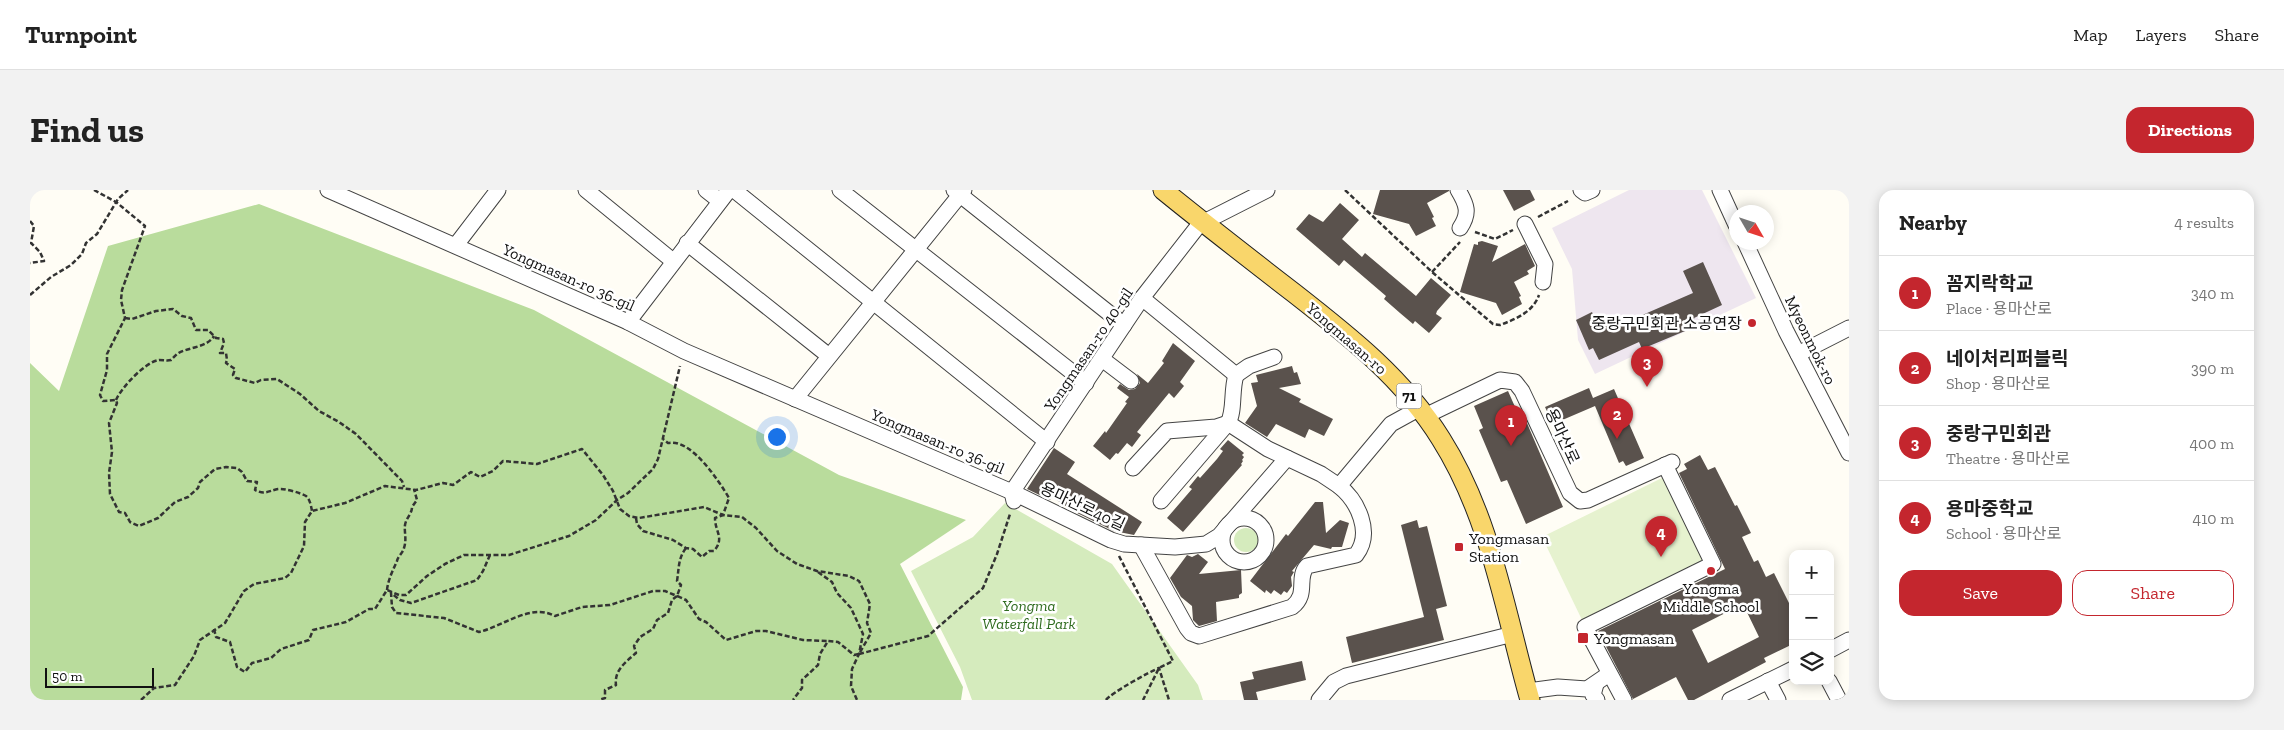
<!DOCTYPE html>
<html lang="en">
<head>
<meta charset="utf-8">
<style>
	body { margin:0; font-family:"Zilla Slab","Noto Sans KR",serif; background:#f2f2f2; color:#222 }
	.controls { position:absolute; right:15px; bottom:15px; display:grid; overflow:hidden; border-radius:10px; box-shadow:0 2px 12px #0003 }
	.controls button { width:45px; height:45px; display:grid; place-items:center; padding:0; border:0; border-bottom:1px solid #e0e0e0; background:#fff; color:#222; font:25px sans-serif }
	.compass { position:absolute; left:1699px; top:15px; width:45px; height:45px; border-radius:50%; background:#fff; box-shadow:0 2px 12px #0003; rotate:129deg }
	.scale { position:absolute; left:15px; bottom:12px; width:109px; box-sizing:border-box; padding-left:5px; border:2px solid #111; border-top:0; font-size:14px; line-height:18px; white-space:nowrap; color:#111; -webkit-text-stroke:4px #fff; paint-order:stroke }
	.you { position:absolute; left:746px; top:246px; width:18px; height:18px; margin:-12px; border:4px solid #fff; border-radius:50%; background:#1a73e8; box-shadow:0 0 0 8px #1a73e833 }
	.badge { display:grid; place-items:center; width:32px; height:32px; border-radius:50%; background:#c4262e; color:#fff; font-size:16px; font-weight:700 }
	.pin { position:absolute; translate:-50% -41px; filter:drop-shadow(0 1px 2px #0008) }
	.pin::after { content:''; position:absolute; top:26px; width:18px; height:15px; background:inherit; clip-path:polygon(0 0,100% 0,50% 100%) }
	.list { margin:0; padding:0; list-style:none }
	h2 { display:flex; justify-content:space-between; align-items:center; height:65px; margin:0; padding:0 20px; font-size:21px }
	h2 small { font-size:16px; font-weight:400; color:#767676 }
	.list li { display:grid; grid-template-columns:32px 1fr auto; gap:15px; align-items:center; box-sizing:border-box; height:75px; padding:0 20px; border-top:1px solid #e0e0e0 }
	.list b { display:block; font-size:19px; white-space:nowrap }
	.list p { margin:0; font-size:16px; white-space:nowrap; color:#767676 }
	.list em { font-size:16px; font-style:normal; color:#767676 }
	.actions { display:flex; gap:10px; padding:15px 20px }
	.actions a { flex:1; padding:11px 0; border:1px solid #c4262e; border-radius:15px; text-align:center; font-size:18px; color:#c4262e }
	.actions .main { background:#c4262e; color:#fff }
	.icon { flex:none; width:28px; height:28px; fill:none; stroke:currentColor; stroke-width:2; stroke-linecap:round; stroke-linejoin:round }
	.map { position:relative; flex:none; width:1819px; height:510px; overflow:hidden; border-radius:15px }
	header { display:flex; align-items:center; gap:30px; box-sizing:border-box; height:70px; padding:0 25px; background:#fff; border-bottom:1px solid #e0e0e0 }
	header strong { font-size:24px }
	nav { display:flex; gap:28px; margin-inline-start:auto; font-size:18px }
	.intro { display:flex; align-items:center; justify-content:space-between; box-sizing:border-box; height:120px; padding:0 30px }
	h1 { margin:0; font-size:35px }
	.button { padding:12px 22px; border-radius:15px; background:#c4262e; color:#fff; font-size:18px; font-weight:700 }
	main { display:flex; gap:30px; padding:0 30px }
	aside { flex:1; background:#fff; border-radius:15px; box-shadow:0 2px 12px #0003 }
	.map>svg:first-child { display:block }
	.industrial { fill:#eee6ef }
	.green { fill:#d5ebbd }
	.forest { fill:#b9dc9c }
	.pitch { fill:#e6f2cf }
	.building { fill:#5a524d; fill-rule:evenodd }
	.lines { fill:none; stroke-linecap:round; stroke-linejoin:round }
	.minor-casing { stroke:#444; stroke-width:17 }
	.major-casing { stroke:#222; stroke-width:21 }
	.path { stroke:#333; stroke-width:2.5; stroke-dasharray:5 2.5; stroke-linecap:butt }
	.minor { stroke:#fff; stroke-width:15 }
	.major { stroke:#f9d66b; stroke-width:19 }
	.poi-dot { fill:#c4262e; stroke:#fff; stroke-width:2 }
	.labels { text-anchor:middle; stroke-width:5; stroke-linejoin:round; paint-order:stroke }
	.shield { fill:#fff; stroke:#585858; stroke-width:1 }
	.shield-label { font-size:15px; font-weight:bold; fill:#111 }
	.street-label { font-size:16px; fill:#111; stroke:#fff }
	.poi-label { font-size:16px; fill:#111; stroke:#fff; text-anchor:start }
	.park-label { font-size:16px; font-style:italic; fill:#2f6b1f; stroke:#fff }
</style>
</head>
<body>
<header>
<strong>Turnpoint</strong>
<nav><a>Map</a><a>Layers</a><a>Share</a></nav>
</header>
<div class="intro"><h1>Find us</h1><a class="button">Directions</a></div>
<main>
<div class="map">
<svg width="1819" height="510" viewBox="0 0 1819 510">
	<rect width="100%" height="100%" fill="#fffdf5"/>
	<polygon class="industrial" points="1599,0 1672,0 1726,108 1565,184 1548,150 1542,79 1522,38"/>
	<g class="green">
		<polygon points="975,313 1082,374 1168,495 1173,510 942,510 930,477 881,381 943,347"/>
		<circle cx="1216" cy="350" r="12"/>
	</g>
	<polygon class="forest" points="229,14 504,120 809,285 936,330 870,374 933,497 931,510 0,510 0,173 29,201 78,56"/>
	<polygon class="pitch" points="1638,285 1679,370 1553,432 1512,347"/>
	<g class="building">
		<polygon points="1350,0 1419,0 1419,1 1397,13 1404,27 1402,28 1406,36 1386,46 1379,34 1343,24"/>
		<polygon points="1473,0 1500,0 1505,10 1484,21"/>
		<polygon points="1310,13 1329,30 1312,49 1332,67 1335,63 1386,106 1401,88 1421,105 1407,121 1406,124 1412,128 1399,143 1385,131 1383,134 1370,123 1354,109 1356,106 1314,70 1309,76 1266,39 1279,24 1293,32"/>
		<polygon points="1452,51 1468,56 1462,72 1495,54 1505,76 1497,81 1499,84 1484,92 1491,106 1489,107 1492,114 1472,125 1466,113 1430,102 1444,54 1448,55 1448,52"/>
		<polygon points="1673,72 1692,115 1664,128 1667,136 1612,159 1609,152 1569,170 1563,158 1559,160 1546,130 1562,122 1569,138 1592,128 1594,133 1663,103 1653,81"/>
		<polygon points="1143,153 1165,171 1150,192 1154,196 1144,208 1139,203 1107,242 1111,245 1102,257 1097,253 1088,264 1086,263 1080,270 1063,256 1075,241 1076,243 1097,213 1095,212 1099,207 1087,198 1090,194 1099,200 1105,199 1110,193 1107,184 1118,193 1134,173 1132,171"/>
		<polygon points="1262,176 1264,183 1267,182 1271,194 1249,198 1271,209 1269,212 1303,229 1294,246 1279,239 1275,248 1246,234 1237,247 1215,233 1227,216 1221,193 1228,192 1226,185"/>
		<polygon points="1559,198 1563,208 1584,199 1614,268 1596,276 1593,271 1589,273 1565,216 1523,234 1515,217"/>
		<polygon points="1478,201 1489,226 1493,224 1533,317 1496,334 1477,290 1471,292 1449,240 1453,238 1444,216"/>
		<polygon points="1198,250 1214,263 1212,265 1214,267 1212,270 1213,271 1211,274 1212,275 1153,342 1137,328 1162,299 1159,297 1168,286 1170,288 1187,269 1193,261 1190,259"/>
		<polygon points="1024,258 1045,272 1037,284 1112,332 1104,345 1084,341 1045,322 1022,307 1020,310 997,299"/>
		<path d="M1670 265 1678 280 1685 277 1705 316 1707 315 1721 343 1712 347 1724 372 1728 370 1736 387 1744 383 1763 421V454L1734 468 1736 472 1664 510H1658L1646 487 1603 509 1568 441 1695 379 1649 283 1657 279 1654 274ZM1713 414 1729 447 1678 473 1662 440Z"/>
		<polygon points="1285,312 1293,312 1296,343 1310,330 1319,333 1312,357 1302,357 1301,359 1284,355 1262,381 1264,382 1261,387 1262,396 1257,403 1254,401 1251,405 1244,400 1241,404 1236,400 1235,403 1220,391 1256,344 1258,346"/>
		<polygon points="1387,330 1389,338 1397,336 1417,416 1406,419 1414,450 1322,473 1316,447 1394,427 1371,335"/>
		<polygon points="1168,364 1178,372 1169,384 1211,380 1212,403 1209,405 1209,408 1186,412 1187,431 1169,436 1163,430 1162,416 1151,407 1140,388 1157,365 1162,367"/>
		<polygon points="1272,471 1276,490 1226,502 1228,510 1214,510 1210,492 1224,489 1222,482"/>
	</g>
	<g class="lines">
		<g class="minor-casing">
			<g id="minor">
				<polyline points="298,0 598,132 654,161 982,302 1081,350 1094,354 1145,357 1176,354 1189,346 1257,268"/>
				<polyline points="556,0 643,71"/>
				<polyline points="676,0 690,11"/>
				<polyline points="704,0 1017,252"/>
				<polyline points="810,0 1056,193"/>
				<polyline points="924,0 1094,135"/>
				<path d="M1428 0C1437 15 1440 23 1430 38"/>
				<polyline points="1551,0 1555,3 1562,0"/>
				<polyline points="1690,0 1706,35"/>
				<polyline points="1174,32 1237,0"/>
				<polyline points="1495,34 1515,74 1513,92"/>
				<polyline points="1715,52 1756,141 1819,263"/>
				<polyline points="657,53 799,166"/>
				<polyline points="426,55 468,0"/>
				<polyline points="1112,108 1206,185 1219,176 1244,167"/>
				<polyline points="598,132 699,0"/>
				<polyline points="1768,164 1819,138"/>
				<polyline points="1072,169 1101,191"/>
				<polyline points="765,209 934,0"/>
				<polyline points="1395,226 1470,190 1485,192 1492,201 1540,303 1550,311 1558,310 1642,272"/>
				<polyline points="1103,278 1137,241 1186,237 1198,233 1238,259 1291,284 1309,296 1361,234 1390,218"/>
				<polyline points="984,311 982,302 1112,108 1172,31"/>
				<path d="M1131 311 1198 233C1205 221 1201 201 1206 185"/>
				<circle cx="1214" cy="350" r="22"/>
				<path d="M1111 355 1157 438 1161 443 1169 446 1262 417C1279 404 1266 388 1277 376L1326 365C1343 343 1328 311 1309 296"/>
				<polyline points="1800,460 1819,450"/>
				<polyline points="1738,491 1748,510"/>
				<polyline points="1799,491 1809,510"/>
				<polyline points="1566,494 1563,505 1567,510"/>
				<polyline points="1498,501 1528,497 1557,499 1579,484"/>
				<polyline points="1289,510 1304,492 1316,486 1483,444"/>
				<polyline points="1594,510 1555,437 1683,374 1635,275"/>
				<polyline points="1700,510 1763,479"/>
			</g>
		</g>
		<g class="major-casing">
			<path id="major" d="M1133 0C1176 35 1220 69 1264 103 1319 146 1374 189 1411 249 1461 328 1475 422 1500 510"/>
		</g>
		<g class="path">
			<path d="M64 0 86 12 115 36 92 100 91 110 95 128 77 164V180L70 205 73 211 86 210 87 213 79 233 82 262 79 283 80 304 89 322 95 323 100 332 109 336 128 328 145 312 158 307 168 298 170 292 185 279 196 277 207 278 212 282 217 291 227 292 225 300C235 305 238 301 248 299 254 298 271 303 276 306 280 309 281 316 282 321"/>
			<path d="M1315 0 1402 82 1463 134 1470 135C1486 129 1503 122 1509 105"/>
			<polyline points="1508,27 1538,11"/>
			<polyline points="0,31 4,36 1,53 10,62 14,71 0,73"/>
			<polyline points="1445,42 1465,49 1483,40"/>
			<polyline points="1402,82 1430,52"/>
			<polyline points="0,105 21,87 41,75 52,64 56,53 67,44 88,9 98,0"/>
			<polyline points="95,128 102,129 126,121 143,119 152,126 161,128 166,140 178,140 186,148 193,149 194,153 190,163 196,163 197,170 196,173 205,179 203,185 206,188 225,193 231,190 247,189 270,204 289,221 309,232 326,244 372,291 374,297"/>
			<path d="M86 210C91 198 115 172 129 170 134 170 137 171 141 170 143 168 145 166 147 164 157 157 177 158 184 146"/>
			<path d="M606 328 607 334 613 341 643 350 656 358 663 359 672 367 679 361H684C695 348 685 342 685 328L693 325 699 308C689 291 661 248 638 253L633 249"/>
			<path d="M656 358C648 368 649 379 647 391L651 395 647 406 656 410 669 429 676 432 696 450 726 441H736L773 450 798 451"/>
			<path d="M460 365 453 381 447 390 381 413 370 410 361 403 362 417 366 423 414 428 449 442C474 436 500 413 525 426L552 417 580 415 623 401H635L647 406 642 410 638 423 627 430 623 439 610 447 604 456 606 463C596 472 584 480 586 495L575 500V508L569 510"/>
			<polyline points="1089,366 1143,471 1129,478 1113,510"/>
			<polyline points="788,382 802,392 807,403 821,418 833,444 829,464 822,479 821,496 827,510"/>
			<path d="M357 400C358 390 363 380 367 371 368 366 373 363 374 358 377 349 374 342 375 335 376 328 382 324 382 317L387 310 384 299"/>
			<polyline points="184,439 186,447 200,452 207,477 215,482 222,473 241,468 251,459 279,450 283,440 316,432 339,419 345,419 357,400 369,405 376,405 397,386 415,374 434,365 479,365 539,346 566,330 587,310 598,303 623,279 628,269 650,176"/>
			<polyline points="829,464 898,446 953,398 967,364 980,324"/>
			<polyline points="111,510 124,498 145,495 164,466 170,450 195,433 214,401 224,394 255,388 261,383 274,356 275,332 282,321 315,313 355,296 386,300 413,293 423,295 441,282 450,287 463,281 473,271 507,274 552,259 573,285 583,301 590,319 599,326 609,328 674,317 693,325 712,327 726,338 747,361 767,374 787,381 819,386 829,391 840,414 837,433 841,443 829,464 824,465 808,452 798,451 790,464 788,475 772,490 772,498 763,510"/>
			<path d="M1076 510C1081 503 1119 482 1129 478L1139 510"/>
		</g>
		<use href="#minor" class="minor"/>
		<use href="#major" class="major"/>
	</g>
	<g class="poi-dot">
		<circle cx="1722" cy="133" r="5"/>
		<rect x="1424" y="352" width="10" height="10" rx="2.5"/>
		<circle cx="1681" cy="381" r="5"/>
		<rect x="1547" y="442" width="12" height="12" rx="2.5"/>
	</g>
	<g class="labels">
		<rect class="shield" x="1366.5" y="193.5" width="25" height="25" rx="4"/>
		<g class="shield-label">
			<text x="1379" y="211">71</text>
		</g>
		<g class="street-label">
			<text transform="translate(539 87) rotate(24)" y="6">Yongmasan-ro 36-gil</text>
			<text transform="translate(1317 148) rotate(41)" y="6">Yongmasan-ro</text>
			<text transform="translate(1781 150) rotate(64)" y="6">Myeonmok-ro</text>
			<text transform="translate(1058 159) rotate(-56)" y="6">Yongmasan-ro 40-gil</text>
			<text transform="translate(1533 246) rotate(65)" y="6">용마산로</text>
			<text transform="translate(908 251) rotate(23)" y="6">Yongmasan-ro 36-gil</text>
			<text transform="translate(1053 316) rotate(25)" y="6">용마산로40길</text>
		</g>
		<g class="poi-label">
			<text x="1712" y="139" text-anchor="end">중랑구민회관 소공연장</text>
			<text x="1439" y="354">Yongmasan<tspan x="1439" dy="18">Station</tspan></text>
			<text x="1681" y="404" text-anchor="middle">Yongma<tspan x="1681" dy="18">Middle School</tspan></text>
			<text x="1564" y="454">Yongmasan</text>
		</g>
		<g class="park-label">
			<text x="999" y="421">Yongma<tspan x="999" dy="18">Waterfall Park</tspan></text>
		</g>
	</g>
</svg>
<div class="controls">
<button>+</button>
<button>−</button>
<button><svg class="icon" aria-label="layers" viewBox="0 0 24 24"><path d="M12 4l9 5-9 5-9-5zM3 14l9 5 9-5"/></svg></button>
</div>
<svg class="compass" viewBox="-18 -18 36 36"><path d="M0-13l5 13h-10z" fill="#e53935"/><path d="M0 13l5-13h-10z" fill="#767676"/></svg>
<div class="scale">50 m</div>
<div class="you"></div>
<div class="pin badge" style="left:1481px;top:256px">1</div>
<div class="pin badge" style="left:1587px;top:249px">2</div>
<div class="pin badge" style="left:1617px;top:197px">3</div>
<div class="pin badge" style="left:1631px;top:367px">4</div>
</div>
<aside>
<h2>Nearby<small>4 results</small></h2>
<ul class="list">
<li><span class="badge">1</span><div><b>꼼지락학교</b><p>Place · 용마산로</p></div><em>340 m</em></li>
<li><span class="badge">2</span><div><b>네이처리퍼블릭</b><p>Shop · 용마산로</p></div><em>390 m</em></li>
<li><span class="badge">3</span><div><b>중랑구민회관</b><p>Theatre · 용마산로</p></div><em>400 m</em></li>
<li><span class="badge">4</span><div><b>용마중학교</b><p>School · 용마산로</p></div><em>410 m</em></li>
</ul>
<div class="actions"><a class="main">Save</a><a>Share</a></div>
</aside>
</main>
</body>
</html>
